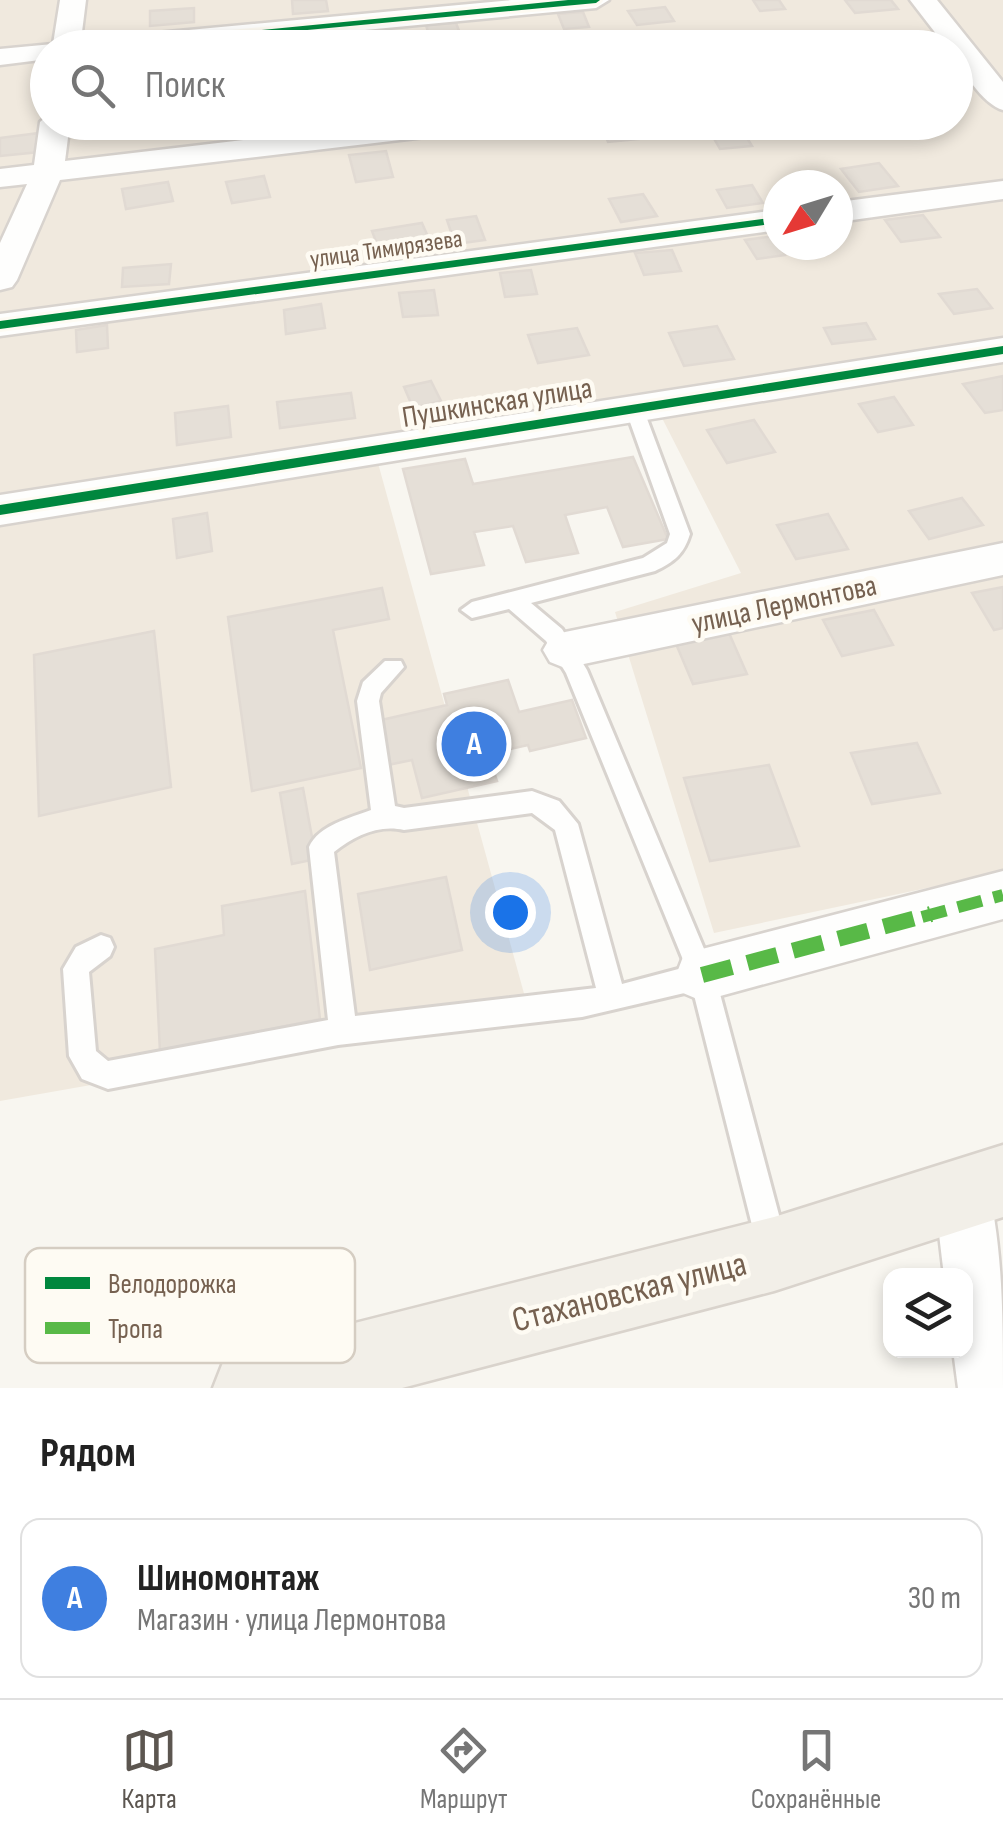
<!DOCTYPE html>
<html lang="ru">
<head>
<meta charset="utf-8">
<style>
	body { margin:0; font-family:"Sofia Sans Condensed",sans-serif; background:#f6f6f6; color:#222 }
	.controls { position:absolute; right:30px; bottom:30px; display:grid; overflow:hidden; border-radius:20px; box-shadow:0 5px 15px #0003 }
	.controls button { width:90px; height:90px; display:grid; place-items:center; padding:0; border:0; border-bottom:2px solid #e0e0e0; background:#fff; color:#222; font:50px sans-serif }
	.compass { position:absolute; left:763px; top:170px; width:90px; height:90px; border-radius:50%; background:#fff; box-shadow:0 5px 15px #0003; rotate:232deg }
	.you { position:absolute; left:510px; top:912px; width:35px; height:35px; margin:-25px; border:8px solid #fff; border-radius:50%; background:#1a73e8; box-shadow:0 0 0 15px #1a73e833 }
	.badge { display:grid; place-items:center; width:65px; height:65px; border-radius:50%; background:#5c5650; color:#fff; font-size:32px; font-weight:700 }
	.pin { position:absolute; translate:-50% -50%; border:5px solid #fff; box-shadow:0 2px 10px #0006 }
	.list { margin:0; padding:0; list-style:none }
	h2 { display:flex; justify-content:space-between; align-items:center; height:130px; margin:0; padding:0 40px; font-size:42px }
	h2 small { font-size:32px; font-weight:400; color:#767676 }
	.list li { display:grid; grid-template-columns:65px 1fr auto; gap:30px; align-items:center; box-sizing:border-box; height:160px; margin:0 20px 20px; padding:0 20px; border:2px solid #e0e0e0; border-radius:20px }
	.list b { display:block; font-size:38px; white-space:nowrap }
	.list p { margin:0; font-size:32px; white-space:nowrap; color:#767676 }
	.list em { font-size:32px; font-style:normal; color:#767676 }
	.icon { flex:none; width:55px; height:55px; fill:none; stroke:currentColor; stroke-width:2; stroke-linecap:round; stroke-linejoin:round }
	.map { position:relative; flex:none; width:1003px; height:1388px; overflow:hidden }
	.search { position:absolute; background:#fff; box-shadow:0 5px 15px #0003; left:30px; right:30px; top:30px; height:110px; display:flex; align-items:center; gap:25px; box-sizing:border-box; padding:0 35px; border-radius:55px; color:#767676; font-size:38px }
	.sheet { height:310px; background:#fff }
	nav { display:flex; justify-content:space-around; align-items:center; box-sizing:border-box; height:140px; border-top:2px solid #e0e0e0; background:#fff; font-size:28px; color:#767676 }
	nav a { display:grid; justify-items:center; gap:5px }
	nav .on { color:#5c5650 }
	.map>svg:first-child { display:block }
	.residential { fill:#f0e9de; fill-rule:evenodd }
	.building { fill:#e5dfd7; stroke:#e1dad3; stroke-width:2.5 }
	.lines { fill:none; stroke-linecap:round; stroke-linejoin:round }
	.lane-casing { stroke:#d8d3ce; stroke-width:6 }
	.street-casing { stroke:#d8d3ce; stroke-width:5 }
	.primary-casing { stroke:#d9d3cc; stroke-width:5 }
	.lane { fill:#fefefd; fill-rule:evenodd }
	.street { fill:#fefefd; fill-rule:evenodd }
	.primary { fill:#f2efe8; fill-rule:evenodd }
	.quiet-far1 { stroke:#58b947; stroke-width:12; stroke-dasharray:25 12; stroke-linecap:butt }
	.quiet { stroke:#58b947; stroke-width:16; stroke-dasharray:31 16; stroke-linecap:butt }
	.cycleway-casing { stroke:#fefbf3; stroke-width:6 }
	.cycleway { fill:#00873e; fill-rule:evenodd }
	.labels { text-anchor:middle; stroke-width:9; stroke-linejoin:round; paint-order:stroke }
	.far-street-label { font-size:25px; fill:#766150; stroke:#fefbf3 }
	.street-label { font-size:30px; fill:#766150; stroke:#fefbf3 }
	.near-street-label { font-size:35px; fill:#766150; stroke:#fefbf3 }
	.key { fill:#fefbf3; stroke:#d5cdc2; stroke-width:2.5 }
	.key-label { font-size:28px; fill:#766150 }
</style>
</head>
<body>
<div class="map">
<svg width="1003" height="1388" viewBox="0 0 1003 1388">
	<rect width="100%" height="100%" fill="#f8f6f0"/>
	<path class="residential" d="M0 0H1003V872L714 933 615 612 741 573 662 418 378 463 528 1008 0 1101ZM48 48H956V122H48ZM778 185H838V245H778Z"/>
	<g class="building">
		<polygon points="292,0 326,0 328,11 293,14"/>
		<polygon points="753,0 779,0 785,9 760,11"/>
		<polygon points="845,0 891,0 898,9 855,13"/>
		<polygon points="665,7 674,21 637,25 628,11"/>
		<polygon points="194,8 194,22 150,26 150,11"/>
		<polygon points="583,12 589,27 564,29 558,14"/>
		<polygon points="456,23 461,36 430,39 426,25"/>
		<polygon points="360,32 364,48 327,48 325,35"/>
		<polygon points="890,35 900,48 873,48 865,38"/>
		<polygon points="600,122 632,122 639,139 608,142"/>
		<polygon points="739,125 752,146 720,149 708,128"/>
		<polygon points="39,133 39,152 0,156 0,138"/>
		<polygon points="386,151 393,177 356,182 349,155"/>
		<polygon points="879,163 898,186 859,192 841,169"/>
		<polygon points="264,176 270,197 232,203 226,182"/>
		<polygon points="168,182 173,201 126,209 122,189"/>
		<polygon points="752,185 763,203 727,208 717,190"/>
		<polygon points="643,194 657,216 621,222 609,199"/>
		<polygon points="923,215 940,237 901,242 885,220"/>
		<polygon points="476,216 485,240 455,244 447,220"/>
		<polygon points="422,223 432,246 381,255 372,231"/>
		<polygon points="774,236 785,255 757,259 745,240"/>
		<polygon points="672,250 681,271 644,275 635,253"/>
		<polygon points="171,264 169,284 122,287 123,268"/>
		<polygon points="531,270 537,294 505,297 500,273"/>
		<polygon points="977,289 992,308 954,314 939,294"/>
		<polygon points="434,290 438,315 403,317 399,293"/>
		<polygon points="321,304 325,328 286,334 284,310"/>
		<polygon points="866,323 875,339 832,344 824,328"/>
		<polygon points="107,325 108,348 77,352 76,330"/>
		<polygon points="717,326 734,359 684,366 669,333"/>
		<polygon points="577,328 589,355 538,363 528,335"/>
		<polygon points="1003,376 1003,410 985,413 963,384"/>
		<polygon points="431,381 441,401 413,408 404,387"/>
		<polygon points="351,393 355,418 280,428 277,402"/>
		<polygon points="894,397 913,425 878,432 859,404"/>
		<polygon points="228,406 231,437 177,445 175,413"/>
		<polygon points="754,420 775,452 727,463 707,430"/>
		<polygon points="633,457 668,539 623,547 607,507 565,515 578,553 526,562 513,526 474,532 484,565 431,574 403,469 465,459 473,484"/>
		<polygon points="962,498 983,525 929,539 909,511"/>
		<polygon points="207,513 212,551 177,558 173,519"/>
		<polygon points="828,514 848,549 796,559 777,525"/>
		<polygon points="1003,587 1003,628 994,630 972,593"/>
		<polygon points="382,588 389,619 333,630 361,768 252,791 228,617"/>
		<polygon points="874,610 893,645 842,656 823,620"/>
		<polygon points="154,631 171,787 39,816 34,655"/>
		<polygon points="729,633 747,674 693,684 676,644"/>
		<polygon points="508,680 519,712 572,700 586,738 530,751 528,745 488,754 497,781 422,798 412,760 388,765 377,721 447,705 444,694"/>
		<polygon points="917,743 940,793 872,804 851,753"/>
		<polygon points="769,765 799,846 710,861 684,778"/>
		<polygon points="303,788 316,859 292,864 280,793"/>
		<polygon points="446,877 462,950 370,970 358,894"/>
		<polygon points="305,891 320,1019 160,1052 155,949 224,935 222,906"/>
	</g>
	<g class="lines">
		<g class="lane-casing">
			<path id="lane" d="M634 402 643 408 690 534C684 554 674 562 655 571L531 603 562 629 587 670 715 975 787 1245 783 1256 772 1260 761 1256 757 1245 693 991 582 1017 338 1045 108 1089 82 1079 69 1056 63 969 76 947 101 935 110 938 114 947 110 956 89 972 96 1051 108 1061 328 1020 309 847C319 825 350 818 371 810L357 701 363 682 385 661H401L404 667 381 693 379 701 395 806 404 808 532 791 559 801 578 824 622 984 686 967 566 673 546 641 509 609 472 618 461 610 472 602 643 558 667 543 670 534 625 408ZM532 813 555 830 596 988 355 1016 334 852C354 836 379 824 404 830Z"/>
		</g>
		<g class="street-casing">
			<g id="street">
				<polygon points="60,0 86,0 81,40 512,0 609,0 596,8 174,48 48,48 48,59 0,65 0,49 53,44"/>
				<path d="M910 0H937L1003 82V110C984 105 956 67 956 48H947Z"/>
				<polygon points="48,115 48,122 70,122 65,161 397,122 490,122 476,131 60,180 17,280 12,287 0,290 0,243 27,184 0,187 0,169 34,165 40,122"/>
				<polygon points="1003,181 1003,199 838,222 838,202"/>
				<polygon points="778,210 778,230 0,336 0,314"/>
				<polygon points="1003,338 1003,362 0,525 0,495"/>
				<polygon points="1003,543 1003,575 565,668 550,662 543,650 550,638 565,632"/>
				<polygon points="1003,871 1003,919 702,1001 683,993 676,975 683,957 702,949"/>
				<path d="M963 1163 984 1171C1003 1238 1003 1317 1003 1388H958L953 1350H966V1276H944L934 1192 942 1171Z"/>
			</g>
		</g>
		<g class="primary-casing">
			<polygon id="primary" points="1003,1145 1003,1217 774,1291 402,1388 213,1388 224,1360 252,1349 774,1217"/>
		</g>
		<use href="#lane" class="lane"/>
		<use href="#street" class="street"/>
		<use href="#primary" class="primary"/>
		<polyline class="quiet-far1" points="922,917 1003,895"/>
		<polyline class="quiet" points="702,975 931,914"/>
		<g class="cycleway-casing">
			<g id="cycleway">
				<polygon points="568,0 600,0 596,3 116,48 78,48"/>
				<polygon points="778,217 778,223 0,329 0,321"/>
				<polygon points="1003,346 1003,354 0,515 0,505"/>
			</g>
		</g>
		<use href="#cycleway" class="cycleway"/>
	</g>
	<g class="labels">
		<g class="far-street-label">
			<text transform="translate(386 248) rotate(-8)" y="9">улица Тимирязева</text>
		</g>
		<g class="street-label">
			<text transform="translate(497 402) rotate(-9)" y="10">Пушкинская улица</text>
			<text transform="translate(784 604) rotate(-12)" y="10">улица Лермонтова</text>
		</g>
		<g class="near-street-label">
			<text transform="translate(629 1291) rotate(-14)" y="12">Стахановская улица</text>
		</g>
	</g>
	<rect x="25" y="1248" width="330" height="115" rx="15" class="key"/>
	<rect x="45" y="1277" width="45" height="12" fill="#00873e"/>
	<rect x="45" y="1322" width="45" height="12" fill="#58b947"/>
	<g class="key-label">
		<text x="108" y="1293">Велодорожка</text>
		<text x="108" y="1338">Тропа</text>
	</g>
</svg>
<div class="controls">
<button><svg class="icon" aria-label="layers" viewBox="0 0 24 24"><path d="M12 4l9 5-9 5-9-5zM3 14l9 5 9-5"/></svg></button>
</div>
<svg class="compass" viewBox="-18 -18 36 36"><path d="M0-13l5 13h-10z" fill="#e53935"/><path d="M0 13l5-13h-10z" fill="#767676"/></svg>
<div class="you"></div>
<div class="pin badge" style="left:474px;top:744px;background:#3f7fe0">A</div>
<div class="search"><svg class="icon" aria-label="search" viewBox="0 0 24 24"><circle cx="10" cy="10" r="6"/><path d="M15 15l6 6"/></svg>Поиск</div>
</div>
<section class="sheet">
<h2>Рядом<small></small></h2>
<ul class="list">
<li><span class="badge" style="background:#3f7fe0">A</span><div><b>Шиномонтаж</b><p>Магазин · улица Лермонтова</p></div><em>30 m</em></li>
</ul>
</section>
<nav>
<a class="on"><svg class="icon" aria-label="map" viewBox="0 0 24 24"><path d="M3 6l6-2 6 2 6-2v14l-6 2-6-2-6 2zM9 4v14M15 6v14"/></svg>Карта</a>
<a><svg class="icon" aria-label="directions" viewBox="0 0 24 24"><path d="M12 3l9 9-9 9-9-9zM9 14v-3h6M13 9l2 2-2 2"/></svg>Маршрут</a>
<a><svg class="icon" aria-label="saved" viewBox="0 0 24 24"><path d="M7 4h10v16l-5-4-5 4z"/></svg>Сохранённые</a>
</nav>
</body>
</html>
